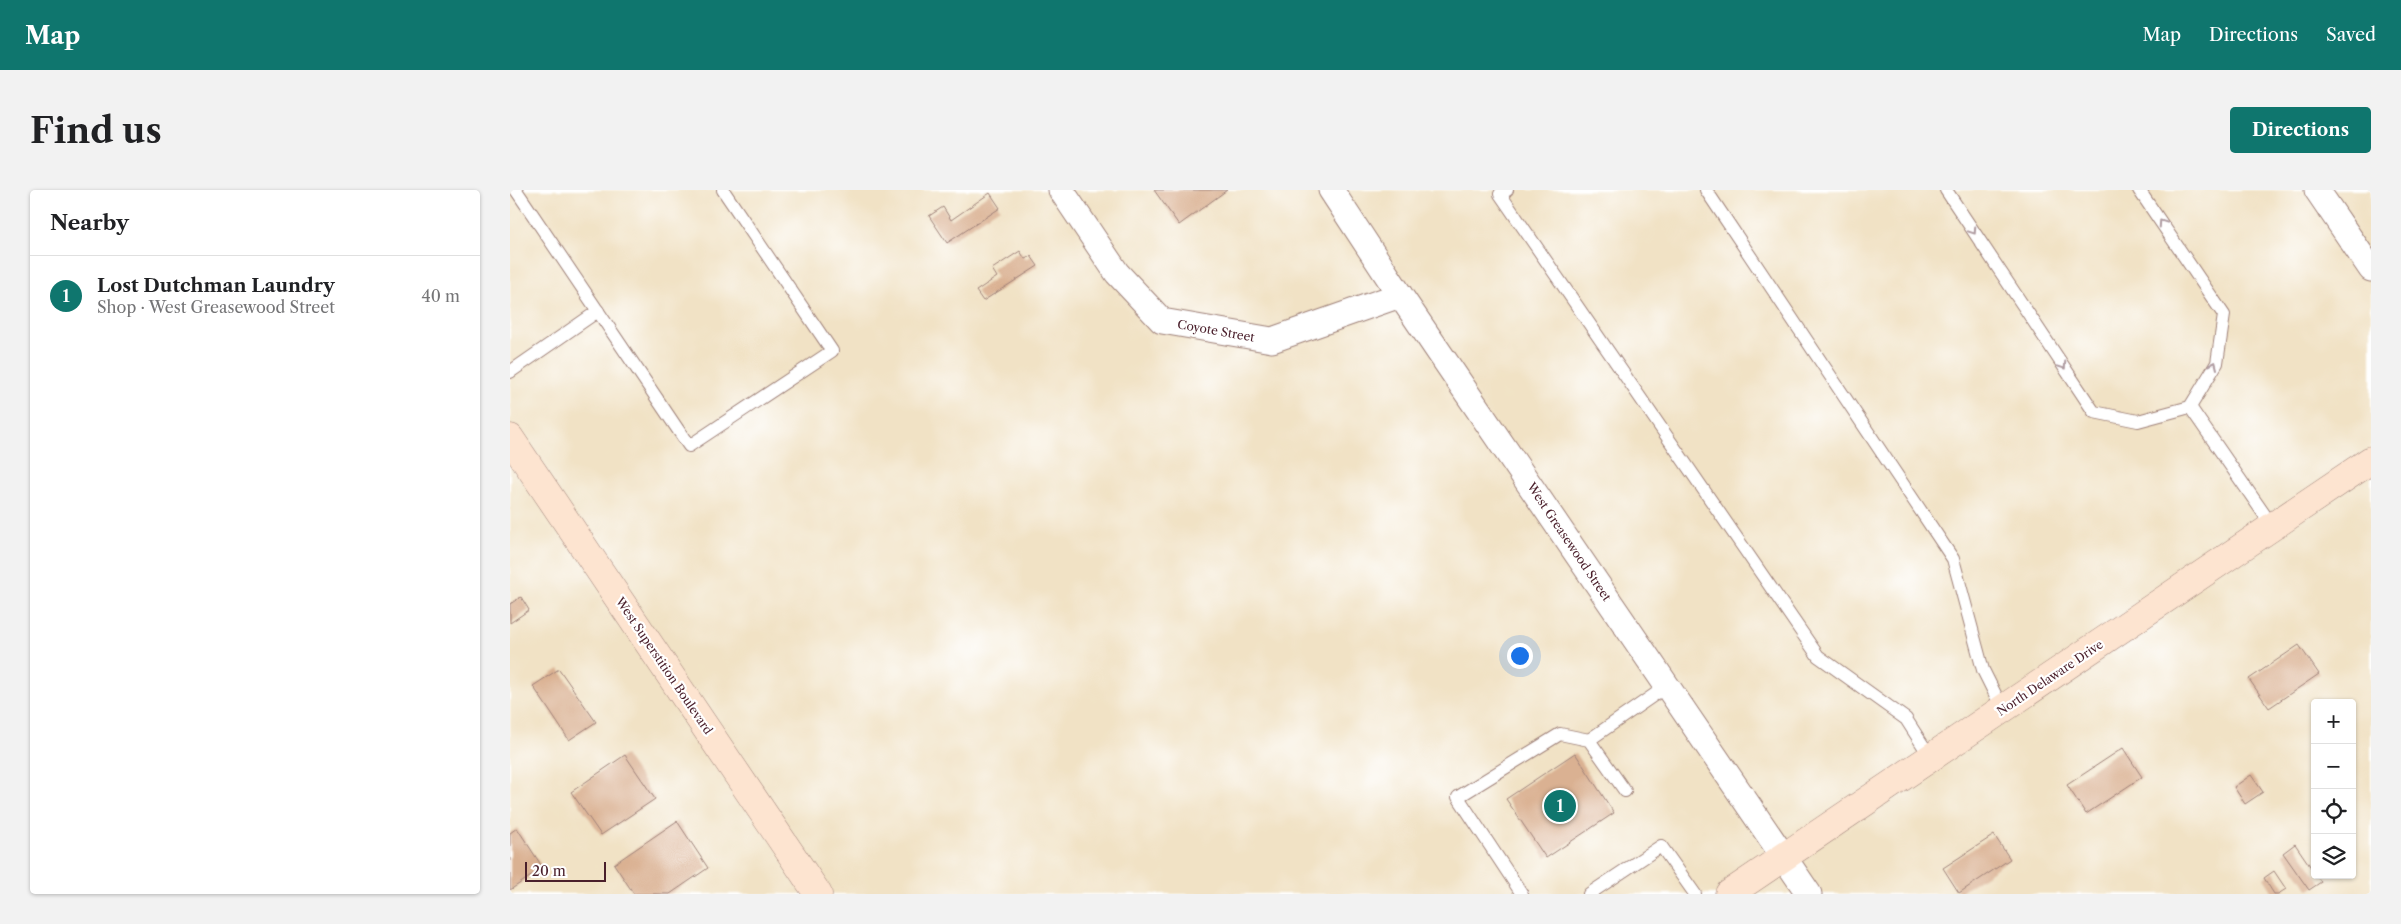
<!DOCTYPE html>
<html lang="en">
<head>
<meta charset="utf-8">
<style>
	body { margin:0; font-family:"Libre Caslon Text",serif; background:#f2f2f2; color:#202124 }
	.controls { position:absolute; right:15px; bottom:15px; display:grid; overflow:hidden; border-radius:5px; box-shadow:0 1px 4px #0004 }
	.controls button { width:45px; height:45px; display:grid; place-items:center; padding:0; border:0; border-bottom:1px solid #e0e0e0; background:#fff; color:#202124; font:25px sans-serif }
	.scale { position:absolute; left:15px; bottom:12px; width:81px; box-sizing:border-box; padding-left:5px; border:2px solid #4a1f2b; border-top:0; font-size:14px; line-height:18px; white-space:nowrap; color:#4a1f2b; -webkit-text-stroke:4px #fff; paint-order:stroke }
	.you { position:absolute; left:1009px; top:465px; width:18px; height:18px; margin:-12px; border:4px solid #fff; border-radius:50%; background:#1a73e8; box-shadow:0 0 0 8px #1a73e833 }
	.badge { display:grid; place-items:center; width:32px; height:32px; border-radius:50%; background:#0f766e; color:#fff; font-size:16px; font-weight:700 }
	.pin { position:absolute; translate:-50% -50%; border:2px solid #fff; box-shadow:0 1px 5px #0006 }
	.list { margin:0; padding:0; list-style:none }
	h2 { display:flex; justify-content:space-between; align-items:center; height:65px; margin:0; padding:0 20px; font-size:21px }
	h2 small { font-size:16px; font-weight:400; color:#757577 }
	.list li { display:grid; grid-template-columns:32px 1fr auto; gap:15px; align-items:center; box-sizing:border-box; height:80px; padding:0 20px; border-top:1px solid #e0e0e0 }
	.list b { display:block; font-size:19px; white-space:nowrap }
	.list p { margin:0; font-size:16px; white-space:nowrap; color:#757577 }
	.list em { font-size:16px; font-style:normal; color:#757577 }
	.icon { flex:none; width:28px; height:28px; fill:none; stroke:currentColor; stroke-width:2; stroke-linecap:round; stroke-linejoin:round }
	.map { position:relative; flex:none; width:1861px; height:704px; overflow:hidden; border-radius:5px }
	header { display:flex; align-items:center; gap:30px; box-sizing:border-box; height:70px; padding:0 25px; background:#0f766e; color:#fff }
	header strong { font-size:24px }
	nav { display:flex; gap:28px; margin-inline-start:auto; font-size:18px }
	.intro { display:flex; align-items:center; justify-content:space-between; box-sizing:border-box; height:120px; padding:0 30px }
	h1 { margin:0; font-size:35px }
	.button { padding:12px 22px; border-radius:5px; background:#0f766e; color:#fff; font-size:18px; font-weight:700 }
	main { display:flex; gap:30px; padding:0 30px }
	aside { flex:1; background:#fff; border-radius:5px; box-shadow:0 1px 4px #0004 }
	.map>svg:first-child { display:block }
	.building { fill:#dab192 }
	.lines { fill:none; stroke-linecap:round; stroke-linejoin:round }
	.lane-casing { stroke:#9e8078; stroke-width:14 }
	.street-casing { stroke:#9e8078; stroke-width:27 }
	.secondary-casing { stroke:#9e8078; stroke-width:29 }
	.lane { stroke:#fff; stroke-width:12 }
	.street { stroke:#fff; stroke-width:25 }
	.secondary { stroke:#fde4d0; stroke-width:28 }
	.oneway { stroke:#ae9aa0 }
	.labels { text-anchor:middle; stroke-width:4.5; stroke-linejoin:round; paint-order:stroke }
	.street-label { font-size:12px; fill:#4a1f2b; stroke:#fff }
</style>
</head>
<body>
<header>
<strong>Map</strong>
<nav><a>Map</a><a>Directions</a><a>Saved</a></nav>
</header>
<div class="intro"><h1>Find us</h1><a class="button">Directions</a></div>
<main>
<aside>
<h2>Nearby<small></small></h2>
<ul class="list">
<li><span class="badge">1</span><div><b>Lost Dutchman Laundry</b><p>Shop · West Greasewood Street</p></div><em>40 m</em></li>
</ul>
</aside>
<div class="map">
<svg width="1861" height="704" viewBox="0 0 1861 704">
	<rect width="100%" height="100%" fill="#fff"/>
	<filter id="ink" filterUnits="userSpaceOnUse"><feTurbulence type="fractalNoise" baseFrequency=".02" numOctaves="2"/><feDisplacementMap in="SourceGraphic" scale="10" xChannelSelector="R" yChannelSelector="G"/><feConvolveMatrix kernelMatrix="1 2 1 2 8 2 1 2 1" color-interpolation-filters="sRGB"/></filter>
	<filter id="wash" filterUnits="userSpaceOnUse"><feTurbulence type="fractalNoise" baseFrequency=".0096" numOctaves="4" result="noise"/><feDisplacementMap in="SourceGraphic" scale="20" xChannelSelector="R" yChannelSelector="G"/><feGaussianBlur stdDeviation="1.12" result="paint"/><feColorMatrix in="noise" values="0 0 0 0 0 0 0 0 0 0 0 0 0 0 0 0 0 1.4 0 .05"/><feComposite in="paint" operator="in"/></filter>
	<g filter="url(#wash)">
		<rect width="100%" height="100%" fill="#f1e2c5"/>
		<g id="blocks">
			<g class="building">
				<polygon points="644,0 717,0 669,35"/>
				<polygon points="480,3 490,18 437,53 419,26 433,17 441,30"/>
				<polygon points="510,61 515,69 521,66 528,76 473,111 466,101 487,87 482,79"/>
				<polygon points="11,407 19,420 0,433 0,414"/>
				<polygon points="1789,455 1809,484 1759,518 1739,489"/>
				<polygon points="49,479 86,532 59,550 23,496"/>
				<polygon points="1613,558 1632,587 1576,624 1557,595"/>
				<polygon points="1065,563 1104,623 1036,668 996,609"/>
				<polygon points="115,565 145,609 91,645 61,602"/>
				<polygon points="1741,585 1753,602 1735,614 1724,597"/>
				<polygon points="167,631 198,678 160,704 124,704 104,674"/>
				<polygon points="7,638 33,678 0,700 0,643"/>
				<polygon points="1484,645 1500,669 1449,703 1433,678"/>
				<polygon points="1785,654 1811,692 1799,700 1773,663"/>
				<polygon points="1764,681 1776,699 1768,704 1764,704 1754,688"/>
			</g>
		</g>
	</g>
	<g filter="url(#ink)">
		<use href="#blocks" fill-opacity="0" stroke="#9e8078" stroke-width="1"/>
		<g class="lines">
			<g class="lane-casing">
				<g id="lane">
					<polyline points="6,0 179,256 322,161 213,0"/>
					<polyline points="997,0 990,4 1308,466 1396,529 1421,568"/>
					<polyline points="1196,0 1443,369 1473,480 1493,520"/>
					<polyline points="1436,0 1584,222 1628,231 1680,217 1707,173 1714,125 1629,0"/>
					<polyline points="0,182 88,121"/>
					<polyline points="1680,217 1763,337"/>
					<polyline points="1079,550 1157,496"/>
					<polyline points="1012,704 948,607 1050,544 1079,550 1115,601"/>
					<polyline points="1079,704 1151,656 1185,704"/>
				</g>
			</g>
			<g class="street-casing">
				<g id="street">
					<polyline points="551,0 607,83 652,131 762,150 890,105"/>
					<polyline points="821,0 890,105 1299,704"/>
					<polyline points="1807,0 1861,79"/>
				</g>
			</g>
			<g class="secondary-casing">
				<g id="secondary">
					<polyline points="0,248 308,704"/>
					<polyline points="1219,704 1861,270"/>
				</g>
			</g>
			<use href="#lane" class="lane"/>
			<use href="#street" class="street"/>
			<use href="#secondary" class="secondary"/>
		</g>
		<defs><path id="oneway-chevron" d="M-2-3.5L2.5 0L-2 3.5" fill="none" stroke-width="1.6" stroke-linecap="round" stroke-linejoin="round" transform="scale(1.25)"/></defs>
		<g class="oneway">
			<use href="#oneway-chevron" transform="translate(1652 33) rotate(-124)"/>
			<use href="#oneway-chevron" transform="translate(1463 41) rotate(56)"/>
			<use href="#oneway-chevron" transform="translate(1704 175) rotate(-66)"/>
			<use href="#oneway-chevron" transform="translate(1553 176) rotate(56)"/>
		</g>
	</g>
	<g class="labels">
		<g class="street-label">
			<text transform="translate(706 141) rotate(10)" y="4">Coyote Street</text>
			<text transform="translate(1059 352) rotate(56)" y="4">West Greasewood Street</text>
			<text transform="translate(154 476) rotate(56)" y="4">West Superstition Boulevard</text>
			<text transform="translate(1540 488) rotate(-34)" y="4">North Delaware Drive</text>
		</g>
	</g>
</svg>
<div class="controls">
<button>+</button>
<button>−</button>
<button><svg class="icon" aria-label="locate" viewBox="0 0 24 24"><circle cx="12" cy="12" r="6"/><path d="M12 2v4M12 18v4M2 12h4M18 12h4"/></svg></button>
<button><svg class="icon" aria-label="layers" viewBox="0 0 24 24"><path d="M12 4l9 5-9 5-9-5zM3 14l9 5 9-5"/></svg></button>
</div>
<div class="scale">20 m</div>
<div class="you"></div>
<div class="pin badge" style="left:1050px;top:616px">1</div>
</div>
</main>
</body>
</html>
